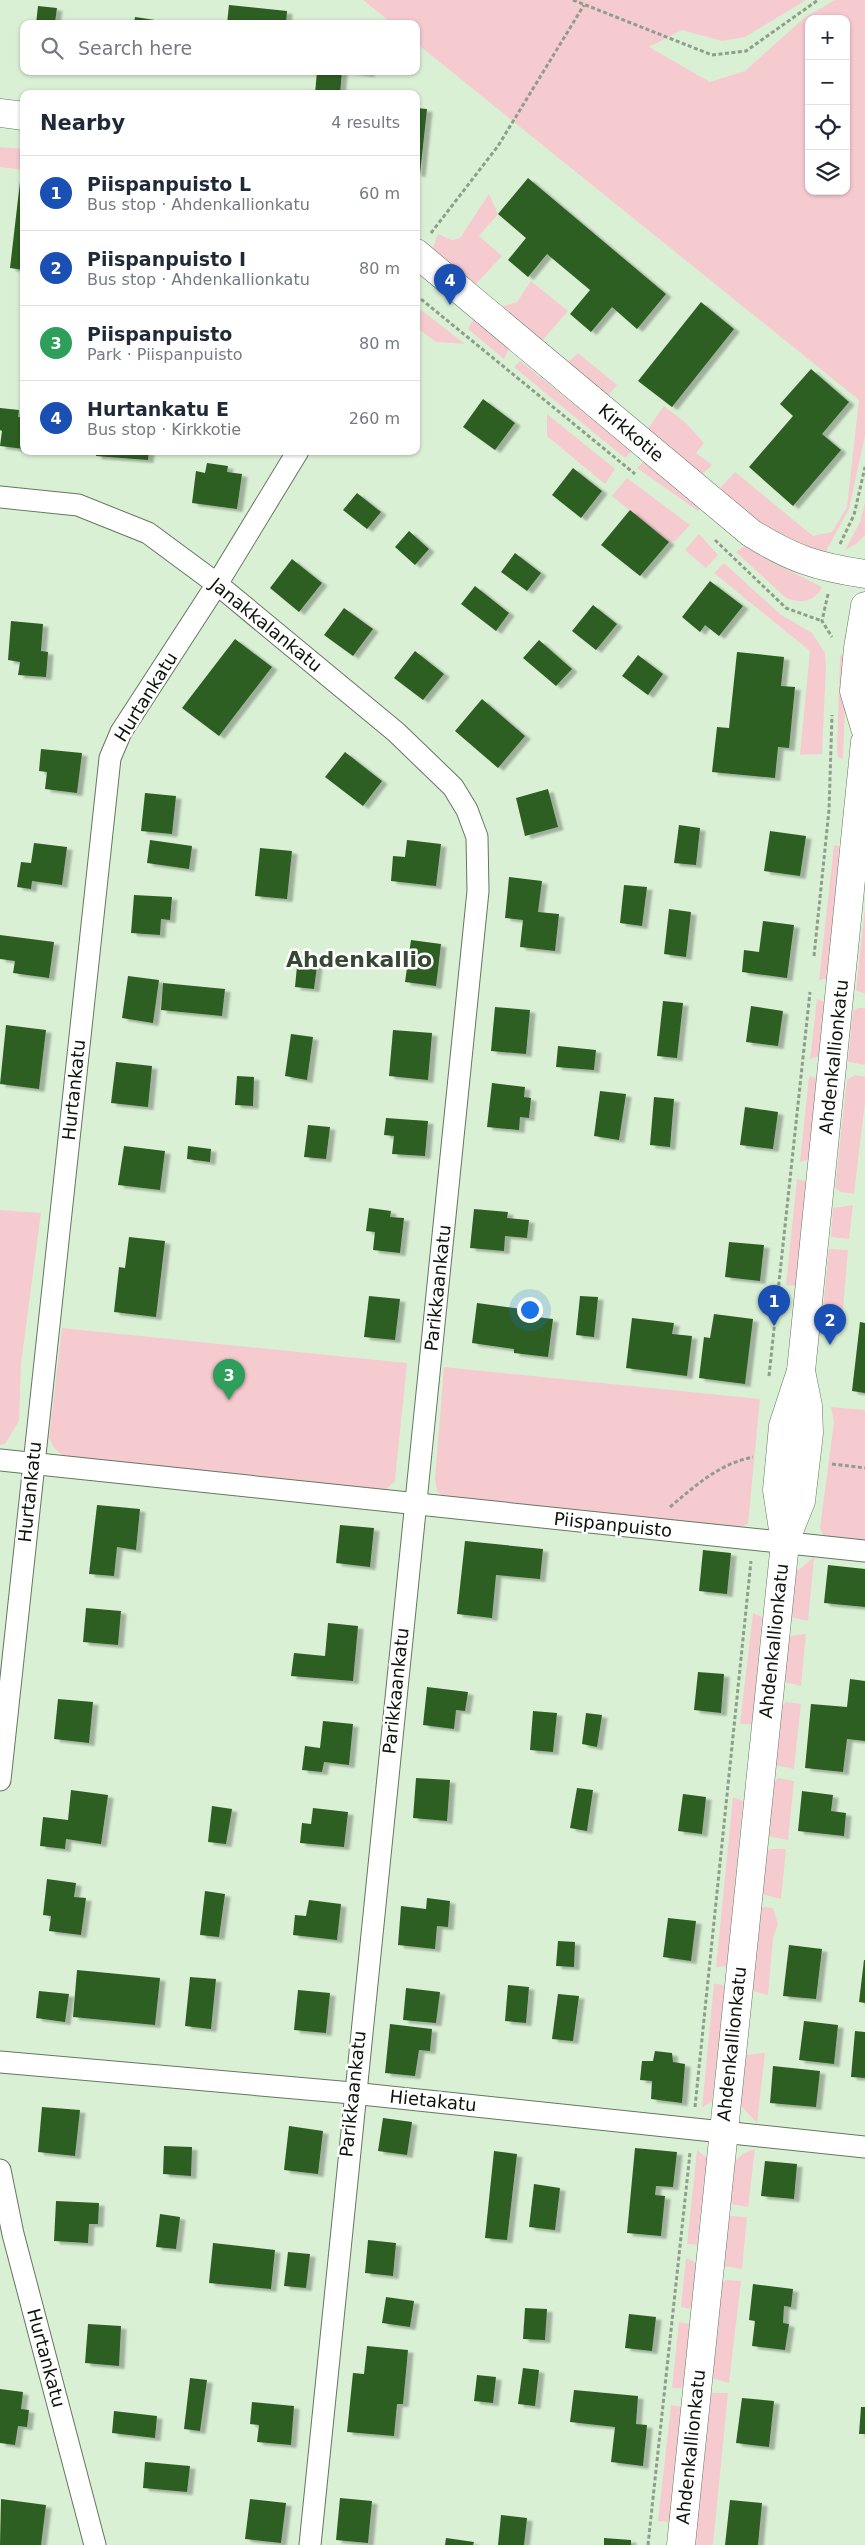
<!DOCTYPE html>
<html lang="en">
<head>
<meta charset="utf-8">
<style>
	body { margin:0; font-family:"DejaVu Sans",sans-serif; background:#f2f2f3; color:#1f2937 }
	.controls { position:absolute; right:15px; top:15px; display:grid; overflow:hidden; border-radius:10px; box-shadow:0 1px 4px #0004 }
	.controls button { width:45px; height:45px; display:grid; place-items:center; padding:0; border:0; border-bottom:1px solid #e0e1e3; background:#fff; color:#1f2937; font:25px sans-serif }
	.you { position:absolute; left:529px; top:1309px; width:18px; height:18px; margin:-12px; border:4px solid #fff; border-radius:50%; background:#1a73e8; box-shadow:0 0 0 8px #1a73e833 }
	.badge { display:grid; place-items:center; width:32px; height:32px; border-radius:50%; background:#d93025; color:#fff; font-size:16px; font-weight:700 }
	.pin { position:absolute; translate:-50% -41px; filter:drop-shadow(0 1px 2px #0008) }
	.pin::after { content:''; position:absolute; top:26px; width:18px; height:15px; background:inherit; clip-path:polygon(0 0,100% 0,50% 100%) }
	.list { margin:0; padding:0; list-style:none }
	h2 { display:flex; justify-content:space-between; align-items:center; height:65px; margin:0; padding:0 20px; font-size:21px }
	h2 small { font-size:16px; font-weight:400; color:#747a83 }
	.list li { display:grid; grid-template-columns:32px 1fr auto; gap:15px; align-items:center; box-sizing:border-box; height:75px; padding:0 20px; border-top:1px solid #e0e1e3 }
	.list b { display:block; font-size:19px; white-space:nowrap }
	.list p { margin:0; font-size:16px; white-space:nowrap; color:#747a83 }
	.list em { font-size:16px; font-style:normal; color:#747a83 }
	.icon { flex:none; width:28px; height:28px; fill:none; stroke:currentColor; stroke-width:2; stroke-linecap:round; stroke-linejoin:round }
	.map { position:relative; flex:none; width:865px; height:2545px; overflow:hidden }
	.search { position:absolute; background:#fff; box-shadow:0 1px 4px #0004; left:20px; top:20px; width:400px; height:55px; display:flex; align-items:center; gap:12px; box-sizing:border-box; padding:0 18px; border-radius:10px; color:#747a83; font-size:19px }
	.panel { position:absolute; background:#fff; box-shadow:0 1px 4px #0004; left:20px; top:90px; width:400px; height:365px; border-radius:10px }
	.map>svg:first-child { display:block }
	.green { fill:#f6cbd0; fill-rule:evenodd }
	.building { fill:#2e5e24; filter:url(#shadow) }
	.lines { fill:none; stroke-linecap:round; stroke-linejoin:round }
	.street-casing { stroke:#647760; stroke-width:23 }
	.secondary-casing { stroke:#647760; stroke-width:29 }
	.path { stroke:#8e9e8a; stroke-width:3; stroke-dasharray:4 2.5; stroke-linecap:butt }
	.street { stroke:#fff; stroke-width:21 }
	.secondary { stroke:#fff; stroke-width:28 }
	.labels { text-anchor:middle; stroke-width:5; stroke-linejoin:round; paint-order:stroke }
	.street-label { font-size:18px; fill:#0d140b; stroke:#fff }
	.district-label { font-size:22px; font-weight:bold; fill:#364833; stroke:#fff }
</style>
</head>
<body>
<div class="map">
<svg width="865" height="2545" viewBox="0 0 865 2545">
	<defs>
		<filter id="shadow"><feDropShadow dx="5.5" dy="3" stdDeviation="1" flood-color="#0004"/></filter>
	</defs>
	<rect width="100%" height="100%" fill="#daf0d5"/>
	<g class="green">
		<path d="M363 0H806L745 37 722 41 682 30 649 47 710 82 745 71 804 18 835 0H865V435L849 509 826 551C786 547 753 517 723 493L721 487 735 472 813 536 832 532 847 507 859 400 416 43V24H393ZM809 19H846V191H809Z"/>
		<polygon points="0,147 24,149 24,170 0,167"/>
		<polygon points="489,194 498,214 479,236 502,256 475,285 432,250 438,234 452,240 460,238"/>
		<polygon points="531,281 568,311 541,342 500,307 517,302"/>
		<polygon points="416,306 465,344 436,342 416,327"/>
		<polygon points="473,320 509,348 504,359 468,329"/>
		<polygon points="578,353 617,385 607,397 566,364"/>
		<polygon points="520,361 632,451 625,458 514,367"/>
		<polygon points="664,406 686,423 704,443 696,453 712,465 701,475 647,430"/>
		<polygon points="547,414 615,469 605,484 547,436"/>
		<polygon points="644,461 700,508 698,511 637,468"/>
		<polygon points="627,478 690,525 675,541 669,542 612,496"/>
		<polygon points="865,503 865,535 856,544 845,550 860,522"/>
		<polygon points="699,534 718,555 706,568 685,550"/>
		<path d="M746 545 764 558 822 587C815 602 800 604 786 598L736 552Z"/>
		<polygon points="724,563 780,614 812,633 825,653 826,666 822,754 800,755 810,651 714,573"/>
		<polygon points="843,654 847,654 843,759 838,757 837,749 840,656"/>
		<polygon points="834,845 839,846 837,900 829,978 819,980"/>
		<polygon points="865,908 865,994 856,990"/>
		<polygon points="817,999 827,1003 820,1056 810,1059"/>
		<polygon points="858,1008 865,1008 865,1065 848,1062 853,1011"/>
		<polygon points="855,1075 865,1077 865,1102 854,1194 841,1192 835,1188 847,1080"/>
		<polygon points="809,1076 819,1079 810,1159 800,1162"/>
		<polygon points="797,1179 808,1182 796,1286 786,1285"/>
		<polygon points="853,1205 849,1239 831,1237 833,1208"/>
		<polygon points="0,1210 41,1213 21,1364 19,1421 5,1444 0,1445"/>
		<polygon points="829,1249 848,1250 843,1309 823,1309"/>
		<polygon points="62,1328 407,1363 395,1481 383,1492 65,1457 55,1449 49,1438"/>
		<polygon points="444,1367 760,1399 748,1524 738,1528 445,1498 437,1491 435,1479"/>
		<polygon points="831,1407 865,1410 865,1543 825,1539 820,1528 834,1422"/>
		<polygon points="814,1557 808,1621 791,1617 796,1572"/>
		<polygon points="753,1613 762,1617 752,1724 740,1724"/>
		<polygon points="806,1634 801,1686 784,1682 788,1636"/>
		<polygon points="786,1702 801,1704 794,1769 775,1765 782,1706"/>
		<polygon points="778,1778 794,1781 788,1840 767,1836 774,1782"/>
		<polygon points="733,1797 743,1801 727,1966 716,1967"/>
		<polygon points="771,1849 786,1849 781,1899 762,1894 766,1852"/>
		<polygon points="761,1907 773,1908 778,1924 773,1938 768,1995 753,1991"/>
		<polygon points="714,1983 725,1986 712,2101 702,2108"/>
		<polygon points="765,2053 757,2123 740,2105 746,2055"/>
		<polygon points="755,2149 748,2207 730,2204 735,2161 744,2153"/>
		<polygon points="697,2150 707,2158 697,2245 687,2244"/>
		<polygon points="729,2216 747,2217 742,2269 723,2266"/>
		<polygon points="686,2258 696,2263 691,2309 681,2307"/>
		<polygon points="727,2280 741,2281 729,2383 711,2378 722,2282"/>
		<polygon points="679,2322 690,2324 683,2388 672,2388"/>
		<polygon points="710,2393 728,2393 713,2545 695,2545"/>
		<polygon points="671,2405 681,2407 669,2522 658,2521"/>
	</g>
	<g class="building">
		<polygon points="229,5 287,11 286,24 227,24"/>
		<polygon points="38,6 57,8 55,22 63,24 36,24"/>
		<polygon points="135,17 175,23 175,24 134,24"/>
		<polygon points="317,71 342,71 340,94 315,94"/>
		<polygon points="349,71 369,71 369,74"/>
		<polygon points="416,108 427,109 420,174 416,173"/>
		<polygon points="528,178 666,294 637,329 612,307 591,332 570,314 590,290 547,254 528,277 508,260 526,238 498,214"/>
		<polygon points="20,182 24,182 24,270 10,268"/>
		<polygon points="701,302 734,329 672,407 638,381"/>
		<polygon points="811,369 849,402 822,434 841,450 793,506 749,467 793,416 780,404"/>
		<polygon points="483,399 515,423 495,450 463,427"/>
		<polygon points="0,408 19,410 18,417 24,418 24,449 0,446 2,431 0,430"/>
		<polygon points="96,451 149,451 148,460 96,456"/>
		<polygon points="207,463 228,466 227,472 242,474 237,509 192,503 196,471 205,473"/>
		<polygon points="573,468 602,491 581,518 552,495"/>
		<polygon points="357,493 381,512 367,529 343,510"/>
		<polygon points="630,510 669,542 640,576 601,545"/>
		<polygon points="409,531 429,549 415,565 395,547"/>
		<polygon points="515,553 541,573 527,591 501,572"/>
		<polygon points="292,559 322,583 299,612 270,588"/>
		<polygon points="710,581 743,606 719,636 705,625 700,632 682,617"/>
		<polygon points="475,586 509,613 496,631 461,604"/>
		<polygon points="593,605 617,624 596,650 572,631"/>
		<polygon points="344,608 373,629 353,656 324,635"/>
		<polygon points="11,621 43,624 41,651 48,652 46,677 18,675 20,662 8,660"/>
		<polygon points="235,639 272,667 219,736 182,708"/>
		<polygon points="539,640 572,669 556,686 523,658"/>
		<polygon points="415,651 444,674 423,700 394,678"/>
		<polygon points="737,652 784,657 781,686 795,687 789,748 778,747 775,778 712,772 717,727 729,728"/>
		<polygon points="638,655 663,674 648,695 622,676"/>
		<polygon points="482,699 525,736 498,768 455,731"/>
		<polygon points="41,749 82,753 77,793 45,789 47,772 39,771"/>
		<polygon points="345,752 382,781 363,806 325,777"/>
		<polygon points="548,789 558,827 525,836 516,798"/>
		<polygon points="145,793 176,796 172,834 141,831"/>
		<polygon points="679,825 700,828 696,865 674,863"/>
		<polygon points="770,831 806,836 800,876 764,871"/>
		<polygon points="150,840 192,846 189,869 147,863"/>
		<polygon points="407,840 441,844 436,886 391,881 393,856 405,857"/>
		<polygon points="34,843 67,847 62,885 32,881 31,889 17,887 21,862 31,863"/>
		<polygon points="260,848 292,851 287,899 255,896"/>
		<polygon points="509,877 542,881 538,912 559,914 555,951 520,947 523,920 505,918"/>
		<polygon points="624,885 647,887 642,926 620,923"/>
		<polygon points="134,895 172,897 170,920 161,919 160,935 131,933"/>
		<polygon points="669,909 691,912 686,957 664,954"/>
		<polygon points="763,921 794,925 787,978 742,972 744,950 759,952"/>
		<polygon points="0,935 54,942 49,978 13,973 15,961 0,959"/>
		<polygon points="411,940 441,944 436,986 405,982"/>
		<polygon points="298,956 318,958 314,989 295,987"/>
		<polygon points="128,976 159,980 153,1023 122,1018"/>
		<polygon points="163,983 225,989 222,1016 161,1010"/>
		<polygon points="663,1001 683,1003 677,1058 657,1056"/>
		<polygon points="751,1006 783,1011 778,1046 746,1042"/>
		<polygon points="495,1007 530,1010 526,1054 491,1051"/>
		<polygon points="6,1025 46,1030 39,1089 0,1084"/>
		<polygon points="393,1030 432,1033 428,1080 389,1076"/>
		<polygon points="291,1034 313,1037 307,1080 285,1076"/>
		<polygon points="558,1046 596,1050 594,1070 556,1067"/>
		<polygon points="116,1062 152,1066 148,1107 111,1103"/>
		<polygon points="237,1076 254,1077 253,1106 235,1105"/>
		<polygon points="492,1083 525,1087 524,1097 531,1098 529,1118 520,1117 519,1130 487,1127"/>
		<polygon points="600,1091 626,1094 619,1140 594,1136"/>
		<polygon points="654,1097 674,1099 670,1147 650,1145"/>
		<polygon points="745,1107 778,1112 773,1149 740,1145"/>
		<polygon points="386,1118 428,1121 425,1156 392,1154 394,1136 384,1135"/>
		<polygon points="308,1125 330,1127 326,1159 304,1157"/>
		<polygon points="124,1146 165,1151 160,1190 118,1185"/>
		<polygon points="188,1146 211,1149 210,1162 187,1159"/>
		<polygon points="369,1208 391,1211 390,1217 404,1218 400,1253 373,1250 375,1232 366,1231"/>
		<polygon points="474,1209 508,1212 507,1218 529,1220 527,1238 505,1236 504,1251 470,1248"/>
		<polygon points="129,1237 165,1241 156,1317 114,1312 119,1267 125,1268"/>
		<polygon points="729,1242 764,1245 760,1281 725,1277"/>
		<polygon points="369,1296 400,1299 395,1340 364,1337"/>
		<polygon points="580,1296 598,1297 594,1337 576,1335"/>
		<polygon points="477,1303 521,1309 520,1315 553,1319 548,1357 514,1353 514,1349 472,1343"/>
		<polygon points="714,1314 753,1319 745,1384 699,1378 704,1337 710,1338"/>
		<polygon points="632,1318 674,1323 672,1334 692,1336 687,1376 626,1368"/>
		<polygon points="860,1322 865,1323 865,1393 852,1391"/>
		<polygon points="97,1505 140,1509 136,1550 117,1547 114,1576 89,1574"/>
		<polygon points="340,1525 374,1528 370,1567 336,1563"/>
		<polygon points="465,1541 543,1549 540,1579 496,1575 492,1618 457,1614"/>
		<polygon points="703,1550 731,1553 727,1594 699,1591"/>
		<polygon points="828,1565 865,1569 865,1607 824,1603"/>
		<polygon points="86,1608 121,1611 118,1645 83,1642"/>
		<polygon points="328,1623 358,1626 353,1681 291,1676 294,1653 325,1656"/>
		<polygon points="698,1672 724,1674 721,1713 694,1710"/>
		<polygon points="850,1679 865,1681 865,1741 847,1739 843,1772 805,1768 811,1704 847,1707"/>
		<polygon points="427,1687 468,1692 465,1711 456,1710 454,1729 423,1725"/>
		<polygon points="58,1699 93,1702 89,1743 54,1739"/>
		<polygon points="533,1711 557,1713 553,1752 530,1750"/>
		<polygon points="586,1713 602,1715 597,1747 582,1744"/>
		<polygon points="323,1721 353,1724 349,1765 324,1762 322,1772 302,1770 305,1746 320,1748"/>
		<polygon points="416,1778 450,1780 447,1821 413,1818"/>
		<polygon points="577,1788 593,1790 587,1831 570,1828"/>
		<polygon points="71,1790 108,1795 101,1844 66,1839 65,1849 40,1846 43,1817 68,1820"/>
		<polygon points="802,1791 833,1795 831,1811 846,1813 844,1836 798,1831"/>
		<polygon points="683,1794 706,1797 702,1834 678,1831"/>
		<polygon points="212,1806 232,1809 226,1844 208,1842"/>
		<polygon points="313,1808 348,1812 344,1847 300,1843 302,1823 311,1824"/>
		<polygon points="47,1879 76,1883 74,1897 86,1898 81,1935 49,1931 51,1916 43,1915"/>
		<polygon points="205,1891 225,1894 219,1937 200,1935"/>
		<polygon points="427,1898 450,1901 448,1927 437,1926 435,1949 398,1945 401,1906 426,1909"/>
		<polygon points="309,1900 341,1904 337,1940 293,1935 295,1915 306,1916"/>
		<polygon points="668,1918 696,1921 691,1961 663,1957"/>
		<polygon points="558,1941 575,1942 574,1967 556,1966"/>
		<polygon points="789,1945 822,1949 816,1999 783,1996"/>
		<polygon points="864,1960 865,1960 865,2003 859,2002"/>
		<polygon points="77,1970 160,1978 155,2025 73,2017"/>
		<polygon points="190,1977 216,1979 211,2029 185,2026"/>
		<polygon points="508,1985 529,1987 526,2023 505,2021"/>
		<polygon points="406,1988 440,1992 436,2023 403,2020"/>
		<polygon points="298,1990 330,1993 326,2033 294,2030"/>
		<polygon points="39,1991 69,1994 65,2022 36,2018"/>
		<polygon points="558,1994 579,1996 573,2041 552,2039"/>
		<polygon points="804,2021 838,2025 834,2064 799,2060"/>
		<polygon points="390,2024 432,2029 430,2051 419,2050 415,2076 385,2073"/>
		<polygon points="855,2031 865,2032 865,2078 851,2077"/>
		<polygon points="655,2051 672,2053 673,2062 685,2064 682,2103 651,2099 652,2081 640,2080 642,2061 653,2061"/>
		<polygon points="773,2066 820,2071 816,2107 770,2103"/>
		<polygon points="42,2107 80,2110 75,2156 38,2152"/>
		<polygon points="383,2118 412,2122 407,2155 378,2151"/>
		<polygon points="289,2126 323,2131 318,2174 284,2170"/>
		<polygon points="164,2146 192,2147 191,2176 163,2174"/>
		<polygon points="635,2148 677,2152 673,2187 656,2186 655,2195 665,2196 661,2236 627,2233"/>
		<polygon points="494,2151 517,2154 507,2240 485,2238"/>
		<polygon points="765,2161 797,2164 794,2199 761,2196"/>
		<polygon points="534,2184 560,2188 555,2230 529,2227"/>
		<polygon points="56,2201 99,2203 98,2224 89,2224 88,2243 54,2241"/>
		<polygon points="160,2214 180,2217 176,2249 156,2247"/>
		<polygon points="368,2240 396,2243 393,2276 365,2273"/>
		<polygon points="213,2243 275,2250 271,2289 209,2283"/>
		<polygon points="288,2252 310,2254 306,2288 284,2286"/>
		<polygon points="753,2284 793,2289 791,2307 784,2306 783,2323 789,2324 785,2350 752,2346 755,2321 749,2320"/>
		<polygon points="386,2297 414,2301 410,2327 382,2323"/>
		<polygon points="525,2308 547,2309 545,2340 523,2339"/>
		<polygon points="629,2314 656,2317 652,2351 625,2348"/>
		<polygon points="88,2324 121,2326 119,2366 85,2363"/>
		<polygon points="367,2346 408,2350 403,2404 397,2404 394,2436 347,2432 353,2373 364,2374"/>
		<polygon points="523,2368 539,2370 535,2406 518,2404"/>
		<polygon points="477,2375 496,2377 493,2403 474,2401"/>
		<polygon points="190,2378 207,2380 200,2431 184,2429"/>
		<polygon points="0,2389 23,2392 21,2409 29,2410 27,2427 18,2426 15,2445 0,2443"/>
		<polygon points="574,2390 638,2396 636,2424 647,2425 643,2466 611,2462 615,2427 570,2422"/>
		<polygon points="742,2398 774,2401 769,2447 736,2443"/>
		<polygon points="252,2402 294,2406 291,2445 257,2442 259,2425 250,2424"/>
		<polygon points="861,2407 865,2407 865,2434 859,2434"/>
		<polygon points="114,2411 157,2416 155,2438 112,2433"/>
		<polygon points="145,2462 190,2466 187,2492 143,2488"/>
		<polygon points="340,2498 372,2501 368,2543 336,2540"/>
		<polygon points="1,2499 46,2505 41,2545 0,2545"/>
		<polygon points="250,2499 286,2503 281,2543 245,2539"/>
		<polygon points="730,2500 762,2503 758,2545 725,2545"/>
		<polygon points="501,2515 527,2518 524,2545 498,2545"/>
		<polygon points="446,2538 474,2542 473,2545 445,2545"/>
		<polygon points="604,2538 631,2540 631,2545 604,2545"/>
	</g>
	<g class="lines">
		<g class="street-casing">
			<g id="street">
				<path d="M0 497 78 505 148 533 217 584 396 732 453 787 467 810 477 837 478 891C422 1442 361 1993 310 2545"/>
				<polyline points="0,1460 865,1551"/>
				<polyline points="0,1780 110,758 121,732 217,584 298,451"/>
				<polyline points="0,2062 352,2093 865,2147"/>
				<polyline points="0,2170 13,2234 95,2545"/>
			</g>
		</g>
		<g class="secondary-casing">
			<g id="secondary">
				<polyline points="0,113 24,116"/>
				<path d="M416 253 751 533C792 559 818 567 865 574"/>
				<polyline points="865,606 858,648 854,691 865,728"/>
				<polyline points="785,1541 801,1501 809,1433 808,1406 801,1371"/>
				<polyline points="681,2545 785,1543 777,1490 783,1426 801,1371 865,742"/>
			</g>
		</g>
		<g class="path">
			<polyline points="573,0 712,55 746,51 818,0"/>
			<polyline points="431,233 498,146 584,5"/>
			<polyline points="416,295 635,474"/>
			<polyline points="715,540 786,608 822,621"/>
			<polyline points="840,544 854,515 865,467"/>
			<polyline points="828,594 822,621 832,637"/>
			<polyline points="814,956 829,810 832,715"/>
			<polyline points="769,1376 810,992"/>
			<polyline points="832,1464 865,1468"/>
			<path d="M670 1507C696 1485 719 1464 753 1457"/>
			<polyline points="695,2107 751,1561"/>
			<polyline points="648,2545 690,2153"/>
		</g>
		<use href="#street" class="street"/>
		<use href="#secondary" class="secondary"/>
	</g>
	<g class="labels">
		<g class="street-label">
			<text transform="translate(631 433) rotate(40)" y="6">Kirkkotie</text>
			<text transform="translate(266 625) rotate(39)" y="6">Janakkalankatu</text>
			<text transform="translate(146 697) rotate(-58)" y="6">Hurtankatu</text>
			<text transform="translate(834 1057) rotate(-84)" y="6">Ahdenkallionkatu</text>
			<text transform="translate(74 1090) rotate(-84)" y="6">Hurtankatu</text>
			<text transform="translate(438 1288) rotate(-84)" y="6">Parikkaankatu</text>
			<text transform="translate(30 1492) rotate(-84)" y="6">Hurtankatu</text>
			<text transform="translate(613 1525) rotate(6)" y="6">Piispanpuisto</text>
			<text transform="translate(774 1641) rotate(-84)" y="6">Ahdenkallionkatu</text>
			<text transform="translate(396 1691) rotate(-84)" y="6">Parikkaankatu</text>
			<text transform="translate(732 2044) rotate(-84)" y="6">Ahdenkallionkatu</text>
			<text transform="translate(353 2094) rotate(-84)" y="6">Parikkaankatu</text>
			<text transform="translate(433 2101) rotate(6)" y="6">Hietakatu</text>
			<text transform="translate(46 2358) rotate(75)" y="6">Hurtankatu</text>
			<text transform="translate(691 2447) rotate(-84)" y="6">Ahdenkallionkatu</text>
		</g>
		<g class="district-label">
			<text x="359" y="967">Ahdenkallio</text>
		</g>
	</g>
</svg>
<div class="controls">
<button>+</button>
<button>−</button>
<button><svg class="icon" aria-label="locate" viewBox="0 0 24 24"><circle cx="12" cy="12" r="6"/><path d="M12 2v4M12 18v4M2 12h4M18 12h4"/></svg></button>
<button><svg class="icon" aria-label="layers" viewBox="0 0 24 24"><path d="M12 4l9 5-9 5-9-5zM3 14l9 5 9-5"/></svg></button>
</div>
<div class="you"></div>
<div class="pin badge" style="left:774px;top:1326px;background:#1a4fb4">1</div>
<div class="pin badge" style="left:830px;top:1345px;background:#1a4fb4">2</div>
<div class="pin badge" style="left:229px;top:1400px;background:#2e9e5b">3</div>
<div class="pin badge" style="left:450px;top:305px;background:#1a4fb4">4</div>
<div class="search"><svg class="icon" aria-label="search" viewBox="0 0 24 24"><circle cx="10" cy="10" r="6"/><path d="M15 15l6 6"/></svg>Search here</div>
<section class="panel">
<h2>Nearby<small>4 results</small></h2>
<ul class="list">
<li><span class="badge" style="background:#1a4fb4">1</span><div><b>Piispanpuisto L</b><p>Bus stop · Ahdenkallionkatu</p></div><em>60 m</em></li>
<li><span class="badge" style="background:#1a4fb4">2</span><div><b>Piispanpuisto I</b><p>Bus stop · Ahdenkallionkatu</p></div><em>80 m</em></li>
<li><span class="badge" style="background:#2e9e5b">3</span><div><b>Piispanpuisto</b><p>Park · Piispanpuisto</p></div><em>80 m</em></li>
<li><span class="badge" style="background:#1a4fb4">4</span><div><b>Hurtankatu E</b><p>Bus stop · Kirkkotie</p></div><em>260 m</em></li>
</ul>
</section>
</div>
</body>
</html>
